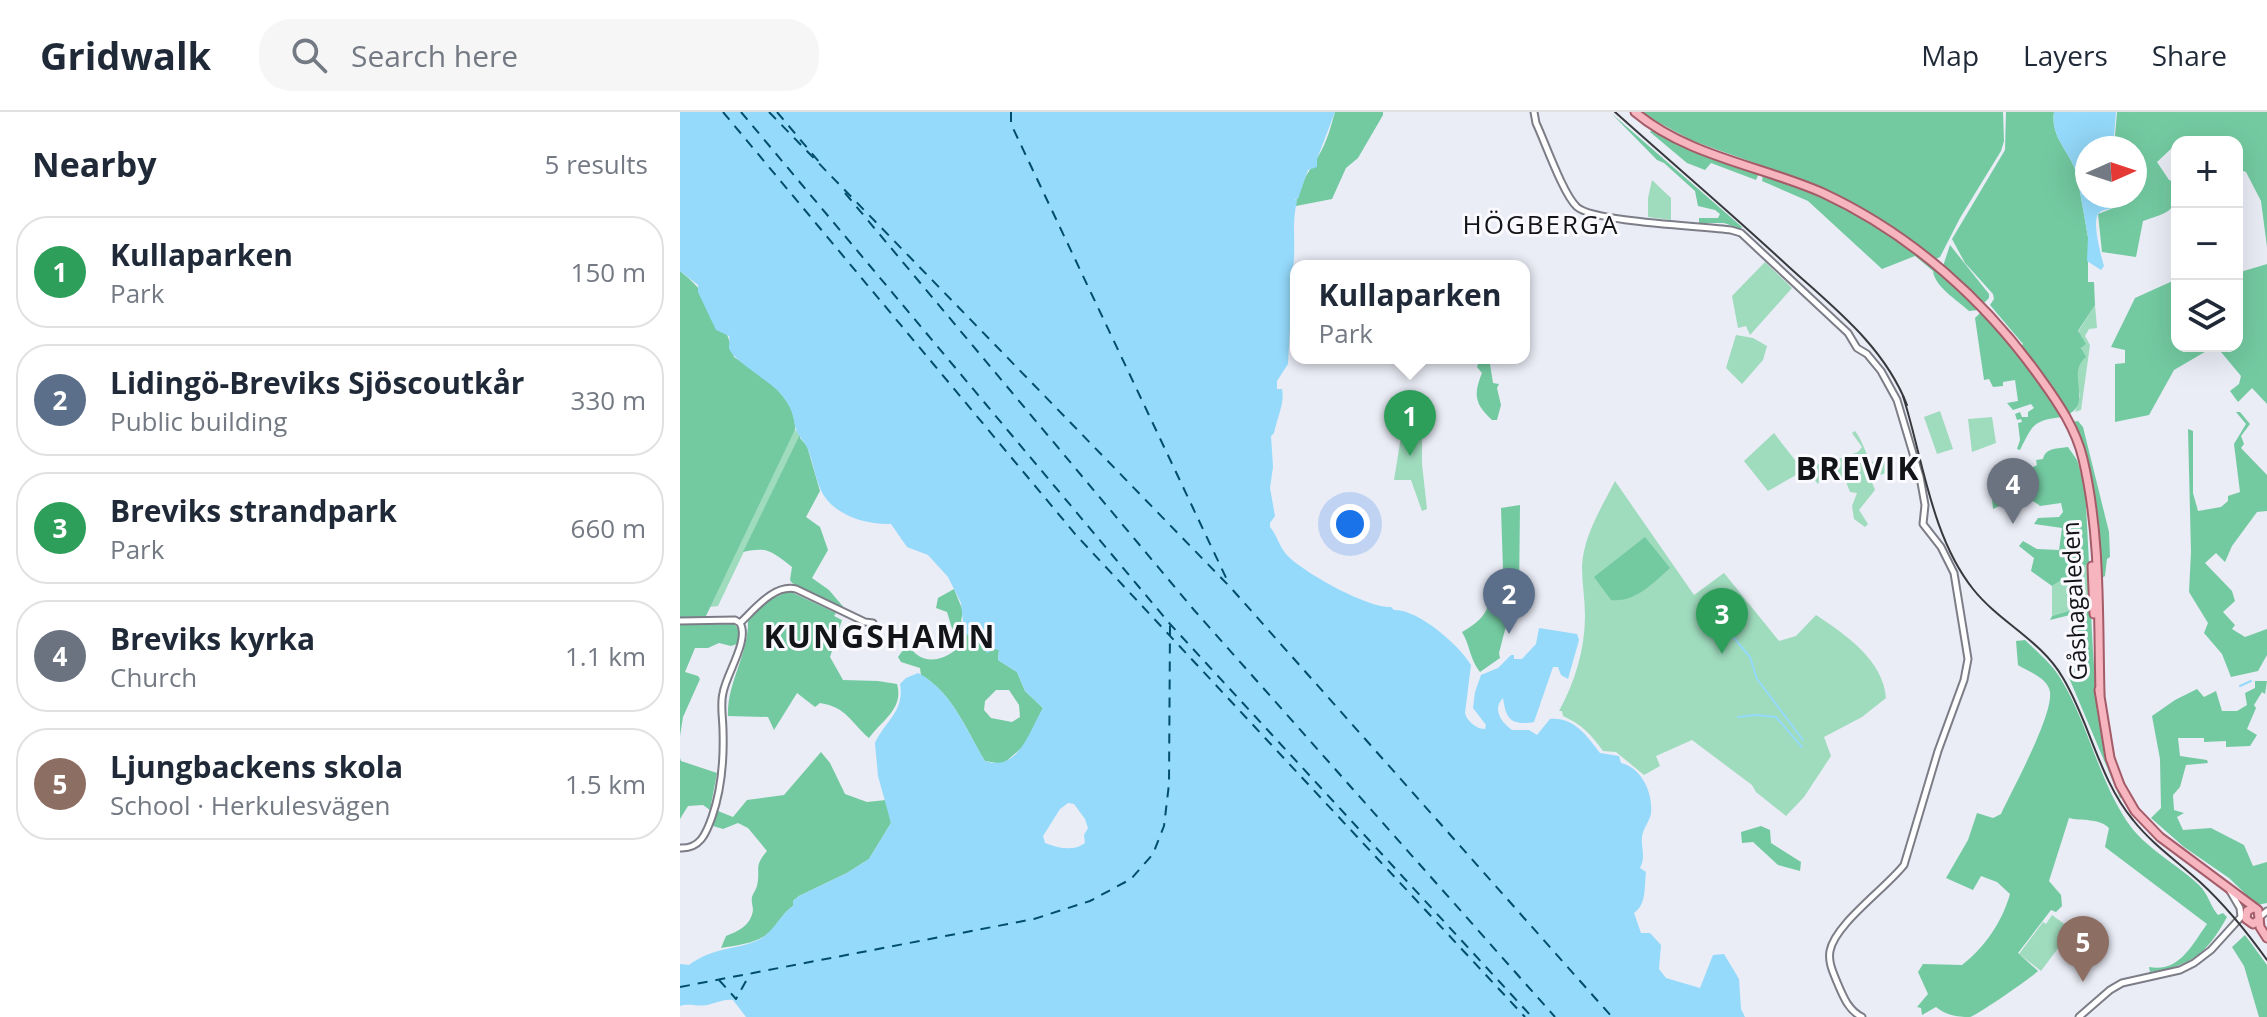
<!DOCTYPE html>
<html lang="en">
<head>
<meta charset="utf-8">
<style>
	body { margin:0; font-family:"Open Sans",sans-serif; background:#f6f6f7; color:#1f2937 }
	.controls { position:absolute; right:24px; top:24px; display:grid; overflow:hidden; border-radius:16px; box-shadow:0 8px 32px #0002 }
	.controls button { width:72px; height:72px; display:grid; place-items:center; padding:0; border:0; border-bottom:2px solid #e0e1e3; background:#fff; color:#1f2937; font:40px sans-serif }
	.compass { position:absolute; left:1395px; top:24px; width:72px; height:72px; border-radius:50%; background:#fff; box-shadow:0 8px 32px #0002; rotate:87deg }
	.you { position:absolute; left:670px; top:412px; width:28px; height:28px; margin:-20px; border:6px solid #fff; border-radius:50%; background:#1a73e8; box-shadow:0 0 0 12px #1a73e833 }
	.badge { display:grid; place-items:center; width:52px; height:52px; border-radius:50%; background:#ea580c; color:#fff; font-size:26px; font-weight:700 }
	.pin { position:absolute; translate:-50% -66px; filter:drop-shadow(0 2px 4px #0008) }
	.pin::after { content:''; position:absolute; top:42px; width:28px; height:24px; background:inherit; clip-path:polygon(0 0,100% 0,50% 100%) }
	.popup { position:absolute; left:610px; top:148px; width:240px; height:104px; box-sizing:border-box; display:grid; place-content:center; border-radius:16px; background:#fff; filter:drop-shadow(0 2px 6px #0005); font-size:26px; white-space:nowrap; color:#747a83 }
	.popup b { font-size:30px; color:#1f2937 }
	.popup::after { content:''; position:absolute; left:50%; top:100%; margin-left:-16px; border:16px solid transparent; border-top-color:#fff }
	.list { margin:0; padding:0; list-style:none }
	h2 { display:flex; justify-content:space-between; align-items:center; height:104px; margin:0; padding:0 32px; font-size:34px }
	h2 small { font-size:26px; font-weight:400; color:#747a83 }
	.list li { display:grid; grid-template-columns:52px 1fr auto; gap:24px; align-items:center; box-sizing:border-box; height:112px; margin:0 16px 16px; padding:0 16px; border:2px solid #e0e1e3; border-radius:32px }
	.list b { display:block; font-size:30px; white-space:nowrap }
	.list p { margin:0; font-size:26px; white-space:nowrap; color:#747a83 }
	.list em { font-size:26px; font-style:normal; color:#747a83 }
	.icon { flex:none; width:44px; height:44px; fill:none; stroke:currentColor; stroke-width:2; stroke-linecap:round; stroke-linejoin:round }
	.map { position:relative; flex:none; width:1587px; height:905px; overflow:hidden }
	header { display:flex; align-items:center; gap:48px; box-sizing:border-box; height:112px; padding:0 40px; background:#fff; border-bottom:2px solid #e0e1e3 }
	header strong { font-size:38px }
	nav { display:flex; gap:44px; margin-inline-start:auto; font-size:28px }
	.search { width:560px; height:72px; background:#f6f6f7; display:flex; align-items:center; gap:20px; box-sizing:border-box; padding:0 28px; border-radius:32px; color:#747a83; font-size:30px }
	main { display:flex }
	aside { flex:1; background:#fff }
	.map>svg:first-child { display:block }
	.green { fill:#9fdbbd }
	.forest { fill:#73caa1; fill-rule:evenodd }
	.water { fill:#95dafb; fill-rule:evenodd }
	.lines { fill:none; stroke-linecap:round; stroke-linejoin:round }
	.stream { stroke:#95dafb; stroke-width:2 }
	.ferry { stroke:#004e6a; stroke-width:2; stroke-dasharray:10 8; stroke-linecap:butt }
	.minor-casing { stroke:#7c7d87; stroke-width:9 }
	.major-casing { stroke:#a45c69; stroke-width:11 }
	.minor { stroke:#fff; stroke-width:5 }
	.major { stroke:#f7b5bf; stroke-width:7 }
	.tram { stroke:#38393d; stroke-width:2 }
	.labels { text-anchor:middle; stroke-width:6; stroke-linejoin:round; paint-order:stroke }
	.street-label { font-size:24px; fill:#131417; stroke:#f9f9fe }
	.neighbourhood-label { font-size:26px; letter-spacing:2px; fill:#131417; stroke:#f9f9fe }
	.district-label { font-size:32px; font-weight:bold; letter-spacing:2px; fill:#131417; stroke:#f9f9fe }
</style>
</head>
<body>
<header>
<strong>Gridwalk</strong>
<div class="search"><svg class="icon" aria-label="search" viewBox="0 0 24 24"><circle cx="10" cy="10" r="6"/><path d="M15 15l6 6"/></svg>Search here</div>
<nav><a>Map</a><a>Layers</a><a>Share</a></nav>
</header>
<main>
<aside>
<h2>Nearby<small>5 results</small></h2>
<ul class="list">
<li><span class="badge" style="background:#2e9e5b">1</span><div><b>Kullaparken</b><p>Park</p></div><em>150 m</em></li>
<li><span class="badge" style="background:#5c6f8a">2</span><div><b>Lidingö-Breviks Sjöscoutkår</b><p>Public building</p></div><em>330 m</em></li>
<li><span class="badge" style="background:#2e9e5b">3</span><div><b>Breviks strandpark</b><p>Park</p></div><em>660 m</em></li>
<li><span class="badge" style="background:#6b7280">4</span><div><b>Breviks kyrka</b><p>Church</p></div><em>1.1 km</em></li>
<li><span class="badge" style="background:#8d6e63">5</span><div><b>Ljungbackens skola</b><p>School · Herkulesvägen</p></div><em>1.5 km</em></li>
</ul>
</aside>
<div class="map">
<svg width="1587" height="905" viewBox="0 0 1587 905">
	<rect width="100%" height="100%" fill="#eaecf6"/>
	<g class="green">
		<polygon points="972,68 991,86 991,108 968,105 968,86"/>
		<polygon points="1085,150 1112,176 1070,223 1066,214 1058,216 1052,184"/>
		<polygon points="1415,193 1417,216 1409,217 1405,224 1410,233 1401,298 1395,300 1400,284 1395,259 1403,232 1398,220"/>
		<polygon points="1056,223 1073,226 1087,234 1083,248 1062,272 1046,256"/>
		<polygon points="1260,299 1273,337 1257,342 1244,305"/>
		<polygon points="725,300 729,301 728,305 745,308 742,311 742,352 747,397 742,399 731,368 714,368"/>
		<polygon points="1312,305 1316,331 1292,340 1288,307"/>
		<polygon points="115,318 120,322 38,494 30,495"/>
		<path d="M1175 319C1184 331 1184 340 1192 350L1203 343 1214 357 1201 363 1197 357 1189 363 1195 378 1179 398 1188 412 1185 415 1174 407 1172 394 1177 381 1170 380 1165 367 1149 361 1142 362 1138 372 1129 361 1123 369 1116 363 1088 379 1064 349 1094 321 1118 352 1131 348 1141 353 1178 340 1182 335 1172 321Z"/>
		<path d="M935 369 1014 483 1044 461 1099 529 1116 524 1136 503C1166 523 1203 548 1206 586L1182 605 1144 625 1151 644 1124 685 1106 704 1076 680 1072 673 1012 628 976 644 980 654 964 663 936 640 923 639C912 623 901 612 883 604L882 599H879C895 570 905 537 905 504 905 488 902 471 902 455 903 424 922 395 935 369Z"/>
		<polygon points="1409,451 1411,499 1396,496 1372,504 1372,474"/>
		<polygon points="1372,803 1390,816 1382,825 1385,827 1361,859 1339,842 1363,810 1366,812"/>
	</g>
	<g class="forest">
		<path d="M655 0H703V3L678 46 666 56 652 87 616 94C616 76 629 60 639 43 647 30 651 14 655 0Z"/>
		<polygon points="959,0 1323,0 1324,29 1321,39 1280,106 1260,145 1256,147 1197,107 1146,80 1103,61 1013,29"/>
		<path d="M1326 0H1374C1370 26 1391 40 1397 63L1408 125V170H1414L1415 193 1398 219 1406 232 1401 236 1406 245C1385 262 1414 291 1387 303L1341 235 1343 232 1310 193 1314 187 1313 182 1285 151 1272 127 1325 38Z"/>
		<path d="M1437 0H1587V135L1581 89 1566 60 1557 57V30H1497V38L1493 35 1477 50 1489 68 1497 71C1497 101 1488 100 1463 109L1456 145 1422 140 1418 102 1436 95 1440 84H1455V36H1434Z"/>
		<polygon points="932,2 1062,115 1061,117 1044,111 1019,111 1019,106 1038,106 1040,102 1035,98 1018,94 1015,79 984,51 977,48"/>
		<polygon points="973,17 1079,61 1076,68 1031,51 1025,58 1007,51 970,20"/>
		<path d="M1083 62C1110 72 1137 81 1163 94 1253 141 1332 216 1381 305 1352 309 1353 313 1340 338L1337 337 1340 328 1338 311 1342 310 1341 307 1337 308 1335 302 1340 300 1342 305H1348V300L1354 296 1351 292 1333 298 1327 291 1338 289 1335 268 1323 270V274L1313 275 1309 267 1304 268 1295 206 1300 201 1298 198 1289 199C1276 187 1255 175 1253 159L1235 144 1202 157 1128 89 1082 69Z"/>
		<polygon points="1270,133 1309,182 1309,186 1303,192 1263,154"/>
		<polygon points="1587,152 1587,292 1572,276 1558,290 1550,279 1559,272 1561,264 1536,234 1557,234 1557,161"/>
		<path d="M0 159C26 179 47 212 54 245 79 262 117 284 115 318L25 506H0Z"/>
		<polygon points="1497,167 1497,234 1535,234 1494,258 1469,303 1435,310 1435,252 1445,251 1445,238 1431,235 1455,186"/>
		<path d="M800 246H809L813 271 819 272 817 276 821 293 817 308H812C795 292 793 283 802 261L797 255Z"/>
		<polygon points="1556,300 1560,300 1570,312 1561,324 1564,332 1561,336 1587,363 1587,399 1577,400 1552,434 1545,450 1536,441 1525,451 1552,479 1555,489 1543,500 1555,513 1552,517 1565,525 1587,517 1587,543 1578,559 1551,565 1542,542 1524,521 1528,511 1509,480 1511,440 1508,317 1513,319 1513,381 1518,399 1541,395 1548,389 1548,384 1560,380 1554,332 1566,312"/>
		<polygon points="1398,309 1403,315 1429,420 1430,445 1427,447 1425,464 1422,466 1419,466 1416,414 1391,310"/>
		<path d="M120 322V326L127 334 140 379 126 405 140 415 148 438 132 466 149 478 166 498 112 471 110 468 112 455C92 440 88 434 63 440Z"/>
		<path d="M1388 335 1397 348 1405 375 1409 451 1372 474 1351 459 1354 446 1339 434 1343 429 1357 437 1379 438 1382 416 1354 412 1358 406 1379 405 1383 400 1381 391 1360 394C1345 380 1329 390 1313 397L1311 376 1357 353 1356 348 1363 347C1366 335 1378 337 1388 335Z"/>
		<path d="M840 393 839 483H834L833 502 827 510 819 541 820 546 800 560C790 548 790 533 782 520 814 502 807 492 815 461L823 458 821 396Z"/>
		<path d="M965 425 990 456C973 471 955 491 931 488L914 465Z"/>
		<path d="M274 477 283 499 281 509 294 527 298 528 307 540 315 536 319 538 318 548 337 560 345 579 363 596 346 632 323 652 305 649C287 620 273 581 241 563L240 556 221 550 218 545 228 531C238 553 261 551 278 536L267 500 256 496 258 486ZM316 578H329L339 593 340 605 332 610 311 606 304 598 305 589Z"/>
		<path d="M109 479 156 501 154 504 162 508 150 545 163 568 198 569 217 572C224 597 202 608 189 626 171 611 167 595 140 591L135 595 117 581 94 618 88 605 48 604C47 570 69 542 68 508L89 488Z"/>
		<path d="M1397 496 1411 499C1414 566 1417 623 1443 686H1440L1387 561 1394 545 1399 510 1390 503 1370 508 1372 504Z"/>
		<polygon points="54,512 60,519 57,532 51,534 39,531 28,536 15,536 5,560 18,564 20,567 3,605 0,624 0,513"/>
		<path d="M1345 528C1356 539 1370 550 1379 564 1407 608 1417 663 1446 708 1464 736 1496 751 1519 773 1529 783 1530 794 1538 803L1543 801 1547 805C1527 841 1512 854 1470 860L1469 855C1499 861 1512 833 1527 812L1425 735 1429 716C1419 706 1402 709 1389 706L1369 769 1381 783 1382 794 1376 800 1371 798 1338 841 1358 859C1351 866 1297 903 1290 905 1276 905 1266 903 1256 895L1242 903 1241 896 1237 895 1248 882 1238 860 1243 852 1282 853C1305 835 1322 810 1330 782L1317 770 1301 764 1293 778 1266 766 1288 728 1297 701 1313 706 1321 702C1332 678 1373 604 1370 580 1368 566 1349 560 1338 553L1336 529Z"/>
		<polygon points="1575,569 1587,569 1585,582 1582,580 1574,593 1576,596 1567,617 1577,623 1570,634 1546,635 1546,629 1524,630 1524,626 1498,626 1500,644 1527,648 1528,651 1506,653 1500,675 1493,683 1494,698 1504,701 1497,705 1503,718 1531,716 1564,733 1573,754 1587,750 1587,791 1577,793 1549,766 1504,735 1471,706 1481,696 1480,647 1472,604 1495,588 1517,577 1524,585 1536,579 1542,599 1557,599 1567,593 1565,581 1575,576"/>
		<path d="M141 640 150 651 165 682 187 690 206 688 211 711 189 747 167 761 119 784 113 789V794C103 801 99 810 91 819 77 832 59 833 41 836L46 824C59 819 71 813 73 798 73 794 71 790 72 785 73 781 76 778 77 774 81 756 73 755 87 739L68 716 58 711 43 717 33 714 38 699 53 705 67 688 104 683Z"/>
		<polygon points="0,646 1,649 37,661 30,698 23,693 8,694 0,707"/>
		<polygon points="1081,714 1090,718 1091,731 1121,750 1120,759 1098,753 1073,730 1062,731 1061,720"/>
		<polygon points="1565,823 1587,853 1587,905 1579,905 1564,854 1552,835"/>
	</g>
	<g class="water">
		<path d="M0 0H655L637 47V55L628 58 618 87H615L617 89C612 109 615 126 614 146 613 163 608 181 611 196L608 252 597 269V277H602C605 291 597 306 594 321L591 324 593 355 590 376 595 404 590 411V415C597 423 599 434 606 442 622 460 687 496 711 495L714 498C738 497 779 533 791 553L785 601C787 609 796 617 805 617L806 613 793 596 795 580 801 563 818 556 831 543H834V547H842L856 532 859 516 897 522 899 528 888 567 881 563 878 555H873L854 610C830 614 826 606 823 586 812 597 821 610 832 618H849L857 623 870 607C894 605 906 623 920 641L939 644 941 651C962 656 973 681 971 701 970 709 963 716 962 725 961 737 966 745 960 756L966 760C964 775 967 792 954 801L961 821H970L981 833 979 857 986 866 1020 876 1033 843 1044 842 1059 867 1061 897 1065 905H66L53 888C43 887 37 891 27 893 18 895 10 891 0 894V852L9 853C34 835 50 839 76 829 92 823 99 804 113 794V789L119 784 167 761 189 747 211 711 198 664 195 631C205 609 225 599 220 572L226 566 238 561C272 579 286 618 305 649 339 660 349 619 363 596L345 579 337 560 318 548 319 538 315 537 307 541 298 528 290 525 284 519 281 491 268 465 248 443 227 435 211 412C185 413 150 402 140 376 135 364 133 351 129 340 126 330 116 323 115 314 113 300 110 293 100 281 91 270 51 247 49 236 49 232 50 228 49 224L36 218 18 180V173L0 159ZM388 691 394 692 405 707 408 716 404 723 405 731C393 740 378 736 365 731L363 724 380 697Z"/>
		<path d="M1374 0H1436L1433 36H1407V84H1440L1436 95C1431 97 1422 97 1418 102 1412 110 1421 144 1424 154L1421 158 1407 149 1408 125 1397 63C1391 40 1370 26 1374 0Z"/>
	</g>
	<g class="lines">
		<g class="stream">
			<polyline points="1044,514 1070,545 1077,567 1123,628"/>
			<polyline points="1560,574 1571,569"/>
			<polyline points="1058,605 1075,603 1096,605 1122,635"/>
		</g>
		<g class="ferry">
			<polyline points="43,0 396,423 845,905"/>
			<polyline points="61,0 490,512 852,905"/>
			<polyline points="89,0 551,476 932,905"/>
			<polyline points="97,0 140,51"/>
			<polyline points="331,0 331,12 549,472"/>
			<polyline points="165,81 514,498 875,905"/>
			<polyline points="39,868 56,887 70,862"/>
			<polyline points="0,875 354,807 410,789 451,767 473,742 484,714 489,672 490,513"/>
		</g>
		<g class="minor-casing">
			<g id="minor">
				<path d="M854 0 856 11C865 30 883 82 897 95 914 110 1022 114 1051 118L1061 121 1168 221 1177 236 1187 242 1201 259 1217 288 1240 365 1245 393 1243 412 1261 435 1274 461 1288 547 1284 568 1258 639 1224 753C1205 777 1155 812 1150 839 1148 850 1153 860 1157 870 1163 884 1168 898 1182 905"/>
				<polyline points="0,509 55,508 60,511"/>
				<path d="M60 511C75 497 94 472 116 477L185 510 193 511"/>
				<path d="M0 736C20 737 26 722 32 705 42 676 44 649 43 619 43 606 40 593 43 581 46 562 70 528 60 511"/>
				<polyline points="1581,804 1587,799"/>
				<polyline points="1399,905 1430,878 1442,871 1500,858 1514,851 1531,838 1561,805 1560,796 1550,779"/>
			</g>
		</g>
		<g class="major-casing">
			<g id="major">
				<path d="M955 0C1007 44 1082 54 1143 81 1231 122 1305 188 1361 267 1379 292 1396 317 1403 347 1421 423 1418 504 1420 582"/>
				<polyline points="1412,454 1414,502"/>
				<polyline points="1419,578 1430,646 1440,673 1455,699 1480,725 1578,798 1580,815 1587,826"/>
				<polyline points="1573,796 1567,799 1566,807 1573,812 1579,808"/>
			</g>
		</g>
		<use href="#minor" class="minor"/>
		<use href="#major" class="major"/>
		<g class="tram">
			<path d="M935 0C993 52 1052 102 1109 155 1154 196 1204 234 1227 293"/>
			<path d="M1223 284C1243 347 1251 424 1293 477 1320 511 1361 528 1383 566 1410 611 1419 667 1453 708 1472 732 1497 749 1520 770 1545 793 1567 820 1587 848"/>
		</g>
	</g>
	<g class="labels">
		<g class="street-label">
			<text transform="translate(1395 489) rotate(-93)" y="8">Gåshagaleden</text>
		</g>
		<g class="neighbourhood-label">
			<text x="861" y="122">HÖGBERGA</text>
		</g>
		<g class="district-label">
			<text x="1178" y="368">BREVIK</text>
			<text x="200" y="536">KUNGSHAMN</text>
		</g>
	</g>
</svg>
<div class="controls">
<button>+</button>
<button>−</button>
<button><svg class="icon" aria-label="layers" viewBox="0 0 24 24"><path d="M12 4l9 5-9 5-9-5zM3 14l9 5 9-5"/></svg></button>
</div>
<svg class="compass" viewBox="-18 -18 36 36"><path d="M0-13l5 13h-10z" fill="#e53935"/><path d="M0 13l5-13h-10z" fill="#747a83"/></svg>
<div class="you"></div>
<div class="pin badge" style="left:730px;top:344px;background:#2e9e5b">1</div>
<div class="popup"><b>Kullaparken</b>Park</div>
<div class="pin badge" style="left:829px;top:522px;background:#5c6f8a">2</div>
<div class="pin badge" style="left:1042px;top:542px;background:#2e9e5b">3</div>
<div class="pin badge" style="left:1333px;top:412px;background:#6b7280">4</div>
<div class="pin badge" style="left:1403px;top:870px;background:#8d6e63">5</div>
</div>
</main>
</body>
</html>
